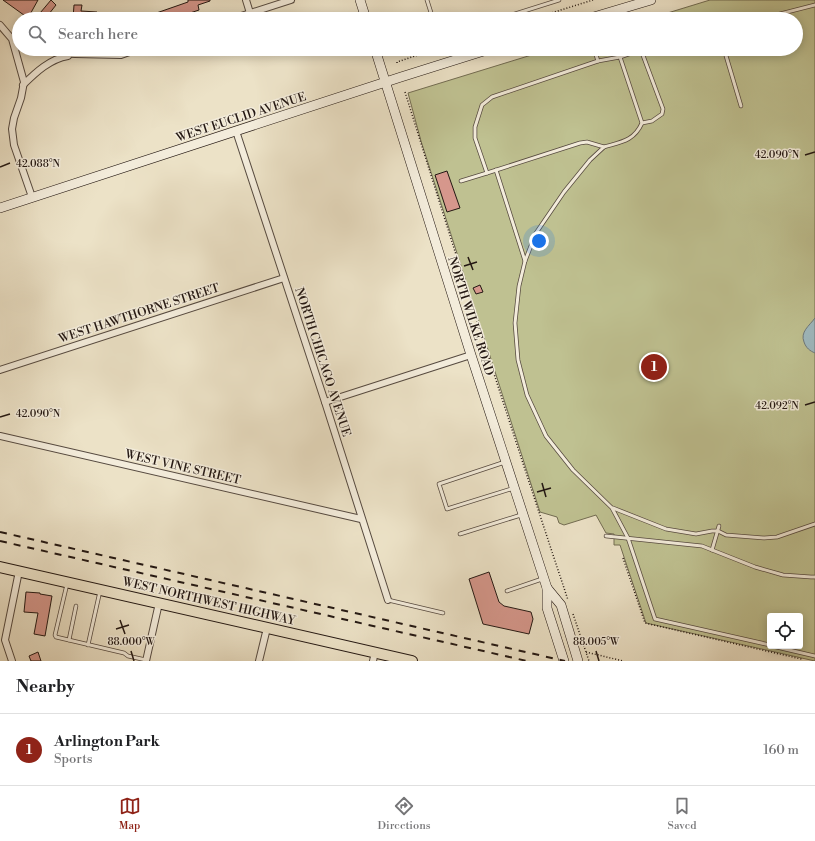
<!DOCTYPE html>
<html lang="en">
<head>
<meta charset="utf-8">
<style>
	body { margin:0; font-family:"Libre Bodoni",serif; background:#f2f2f2; color:#202124 }
	.controls { position:absolute; right:12px; bottom:12px; display:grid; overflow:hidden; border-radius:4px; box-shadow:0 2px 10px #0003 }
	.controls button { width:36px; height:36px; display:grid; place-items:center; padding:0; border:0; border-bottom:1px solid #e0e0e0; background:#fff; color:#202124; font:20px sans-serif }
	.you { position:absolute; left:539px; top:241px; width:14px; height:14px; margin:-10px; border:3px solid #fff; border-radius:50%; background:#1a73e8; box-shadow:0 0 0 6px #1a73e833 }
	.badge { display:grid; place-items:center; width:26px; height:26px; border-radius:50%; background:#8f2418; color:#fff; font-size:13px; font-weight:700 }
	.pin { position:absolute; translate:-50% -50%; border:2px solid #fff; box-shadow:0 1px 4px #0006 }
	.list { margin:0; padding:0; list-style:none }
	h2 { display:flex; justify-content:space-between; align-items:center; height:52px; margin:0; padding:0 16px; font-size:17px }
	h2 small { font-size:13px; font-weight:400; color:#757577 }
	.list li { display:grid; grid-template-columns:26px 1fr auto; gap:12px; align-items:center; box-sizing:border-box; height:72px; padding:0 16px; border-top:1px solid #e0e0e0 }
	.list b { display:block; font-size:15px; white-space:nowrap }
	.list p { margin:0; font-size:13px; white-space:nowrap; color:#757577 }
	.list em { font-size:13px; font-style:normal; color:#757577 }
	.icon { flex:none; width:22px; height:22px; fill:none; stroke:currentColor; stroke-width:2; stroke-linecap:round; stroke-linejoin:round }
	.map { position:relative; flex:none; width:815px; height:661px; overflow:hidden }
	.search { position:absolute; background:#fff; box-shadow:0 2px 10px #0003; left:12px; right:12px; top:12px; height:44px; display:flex; align-items:center; gap:10px; box-sizing:border-box; padding:0 14px; border-radius:22px; color:#757577; font-size:15px }
	.sheet { height:124px; background:#fff }
	nav { display:flex; justify-content:space-around; align-items:center; box-sizing:border-box; height:56px; border-top:1px solid #e0e0e0; background:#fff; font-size:11px; color:#757577 }
	nav a { display:grid; justify-items:center; gap:2px }
	nav .on { color:#8f2418 }
	.map>svg:first-child { display:block }
	.green { fill:#bfc191; stroke:#726c52; fill-rule:evenodd }
	.water { fill:#9fbac1; stroke:#6e797b }
	.building { fill:#d6978c; stroke:#241813 }
	.lines { fill:none; stroke-linecap:round; stroke-linejoin:round }
	.service-casing { stroke:#564a40; stroke-width:4.5 }
	.minor-casing { stroke:#564a40; stroke-width:8 }
	.secondary-casing { stroke:#241813; stroke-width:10 }
	.primary-casing { stroke:#241813; stroke-width:12 }
	.path { stroke:#241813; stroke-width:1.5; stroke-dasharray:1 2; stroke-linecap:butt }
	.service { stroke:#f3ecdb; stroke-width:3 }
	.minor { stroke:#f3ecdb; stroke-width:6 }
	.secondary { stroke:#f3ecdb; stroke-width:9 }
	.primary { stroke:#ece2c7; stroke-width:10 }
	.rail { stroke:#241813; stroke-width:2; stroke-dasharray:7 7; stroke-linecap:butt }
	.ticks { fill:none; stroke:#241813; stroke-width:1.5 }
	.labels { text-anchor:middle; stroke-width:3; stroke-linejoin:round; paint-order:stroke }
	.street-label { font-size:12px; fill:#241813; stroke:#f3ecdb }
	.ticks-label { font-size:10px; text-anchor:middle; fill:#241813; stroke:#f3ecdb; stroke-width:3; stroke-linejoin:round; paint-order:stroke }
</style>
</head>
<body>
<div class="map">
<svg width="815" height="661" viewBox="0 0 815 661">
	<rect width="100%" height="100%" fill="#ece2c7"/>
	<filter id="stains"><feTurbulence type="fractalNoise" baseFrequency=".005" numOctaves="4"/><feColorMatrix values="0 0 0 0 .2 0 0 0 0 .09 0 0 0 0 .02 0 0 0 .5 -.17"/></filter>
	<radialGradient id="worn" r=".72"><stop offset=".6" stop-color="#630" stop-opacity="0"/><stop offset="1" stop-color="#630" stop-opacity=".3"/></radialGradient>
	<path class="green" d="M710 0H815V661L646 623 620 545H614V534L606 533 596 515 564 525 559 523 557 517 540 512 421 141 408 93 551 49H796V19H648ZM770 616H800V646H770Z"/>
	<path class="water" d="M815 318V353C810 351 806 348 804 342 800 332 809 326 815 318Z"/>
	<g class="building">
		<polygon points="3,0 38,0 28,18"/>
		<polygon points="51,0 56,5 45,19 35,19"/>
		<polygon points="188,0 210,0 210,1 198,5 199,10 178,17 177,15 167,18 167,19 142,19 142,18 188,2"/>
		<polygon points="74,5 82,5 81,11 97,12 97,19 73,18"/>
		<polygon points="447,171 460,208 447,212 435,175"/>
		<polygon points="480,285 483,292 476,294 473,288"/>
		<polygon points="489,572 499,602 504,606 531,612 533,619 529,634 483,624 469,579"/>
		<polygon points="26,592 40,593 40,594 52,596 45,636 34,634 38,613 24,612"/>
		<polygon points="38,652 41,661 31,661 29,656"/>
	</g>
	<g class="lines">
		<g class="service-casing">
			<g id="service">
				<polyline points="427,0 433,19"/>
				<polyline points="499,19 559,0"/>
				<polyline points="760,19 815,5"/>
				<path d="M594 49 598 61 620 57 642 123C634 141 621 142 604 147"/>
				<polyline points="724,49 741,106"/>
				<polyline points="641,50 663,109 662,114 652,121 642,123"/>
				<polyline points="620,57 643,49"/>
				<polyline points="496,170 525,261"/>
				<polyline points="487,173 580,143 587,142 604,147 590,160 564,192 536,233 525,261 519,286 515,323 518,360 527,395 546,436 573,470 612,508 628,538 655,619 770,645"/>
				<polyline points="461,181 487,173 475,138 475,127 482,105 492,97 598,61"/>
				<polyline points="505,462 439,484 447,509 514,488"/>
				<polyline points="613,508 666,529 696,534 712,531 718,531 726,535 764,538 777,537 815,524"/>
				<polyline points="460,534 521,515"/>
				<polyline points="606,536 702,546 755,567 783,575 811,577 815,577"/>
				<polyline points="712,550 719,526"/>
				<polyline points="67,584 55,635 56,637 124,653 128,656 146,660"/>
				<polyline points="507,591 542,579"/>
				<polyline points="388,600 443,613"/>
				<polyline points="69,640 76,606"/>
				<polyline points="88,645 100,591"/>
				<polyline points="772,646 815,656"/>
			</g>
		</g>
		<g class="minor-casing">
			<g id="minor">
				<polyline points="246,0 250,13"/>
				<polyline points="232,19 291,0"/>
				<polyline points="0,25 12,39 24,82 21,98 14,118 12,129 14,145 32,197"/>
				<polyline points="45,49 56,53 75,54 121,55 138,49"/>
				<path d="M23 85C36 72 50 59 68 56"/>
				<polyline points="236,131 325,402 388,600"/>
				<polyline points="0,370 284,278"/>
				<polyline points="325,402 471,355"/>
				<polyline points="0,436 361,519"/>
				<polyline points="12,661 5,640 19,571"/>
				<polyline points="146,661 159,603"/>
				<polyline points="259,661 267,628"/>
				<polyline points="373,661 375,652"/>
			</g>
		</g>
		<g class="secondary-casing">
			<g id="secondary">
				<polyline points="360,0 366,19"/>
				<polyline points="587,19 651,0"/>
				<polyline points="375,49 471,355 547,588 547,608 564,661"/>
				<polyline points="0,208 401,77 490,49"/>
				<polyline points="547,588 561,605 578,661"/>
			</g>
		</g>
		<g class="primary-casing">
			<polyline id="primary" points="0,567 412,661"/>
		</g>
		<g class="path">
			<polyline points="532,19 593,0"/>
			<polyline points="397,63 397,62 436,49"/>
			<path d="M405 92C458 262 512 432 568 600"/>
			<polyline points="623,558 645,623 801,659 801,661"/>
			<polyline points="573,614 589,661"/>
			<polyline points="586,652 623,661"/>
		</g>
		<use href="#service" class="service"/>
		<use href="#minor" class="minor"/>
		<use href="#secondary" class="secondary"/>
		<use href="#primary" class="primary"/>
		<g class="rail">
			<polyline points="0,532 565,661"/>
			<polyline points="0,541 527,661"/>
		</g>
	</g>
	<path class="ticks" d="M805 155 815 152M0 167 10 163M468 257 473 270M464 266 477 262M805 405 815 402M0 417 10 414M542 483 546 497M537 492 551 488M120 620 125 634M116 629 129 625M131 651 134 661M596 651 599 661"/>
	<g class="labels">
		<g class="street-label">
			<text transform="translate(241 117) rotate(-18)" y="4">WEST EUCLID AVENUE</text>
			<text transform="translate(139 313) rotate(-18)" y="4">WEST HAWTHORNE STREET</text>
			<text transform="translate(471 316) rotate(72)" y="4">NORTH WILKE ROAD</text>
			<text transform="translate(323 362) rotate(72)" y="4">NORTH CHICAGO AVENUE</text>
			<text transform="translate(183 467) rotate(13)" y="4">WEST VINE STREET</text>
			<text transform="translate(209 601) rotate(13)" y="4">WEST NORTHWEST HIGHWAY</text>
		</g>
	</g>
	<g class="ticks-label">
		<text x="777" y="158">42.090°N</text>
		<text x="38" y="167">42.088°N</text>
		<text x="777" y="409">42.092°N</text>
		<text x="38" y="417">42.090°N</text>
		<text x="131" y="645">88.000°W</text>
		<text x="596" y="645">88.005°W</text>
	</g>
	<rect width="100%" height="100%" filter="url(#stains)"/>
	<rect width="100%" height="100%" fill="url(#worn)"/>
</svg>
<div class="controls">
<button><svg class="icon" aria-label="locate" viewBox="0 0 24 24"><circle cx="12" cy="12" r="6"/><path d="M12 2v4M12 18v4M2 12h4M18 12h4"/></svg></button>
</div>
<div class="you"></div>
<div class="pin badge" style="left:654px;top:367px">1</div>
<div class="search"><svg class="icon" aria-label="search" viewBox="0 0 24 24"><circle cx="10" cy="10" r="6"/><path d="M15 15l6 6"/></svg>Search here</div>
</div>
<section class="sheet">
<h2>Nearby<small></small></h2>
<ul class="list">
<li><span class="badge">1</span><div><b>Arlington Park</b><p>Sports</p></div><em>160 m</em></li>
</ul>
</section>
<nav>
<a class="on"><svg class="icon" aria-label="map" viewBox="0 0 24 24"><path d="M3 6l6-2 6 2 6-2v14l-6 2-6-2-6 2zM9 4v14M15 6v14"/></svg>Map</a>
<a><svg class="icon" aria-label="directions" viewBox="0 0 24 24"><path d="M12 3l9 9-9 9-9-9zM9 14v-3h6M13 9l2 2-2 2"/></svg>Directions</a>
<a><svg class="icon" aria-label="saved" viewBox="0 0 24 24"><path d="M7 4h10v16l-5-4-5 4z"/></svg>Saved</a>
</nav>
</body>
</html>
